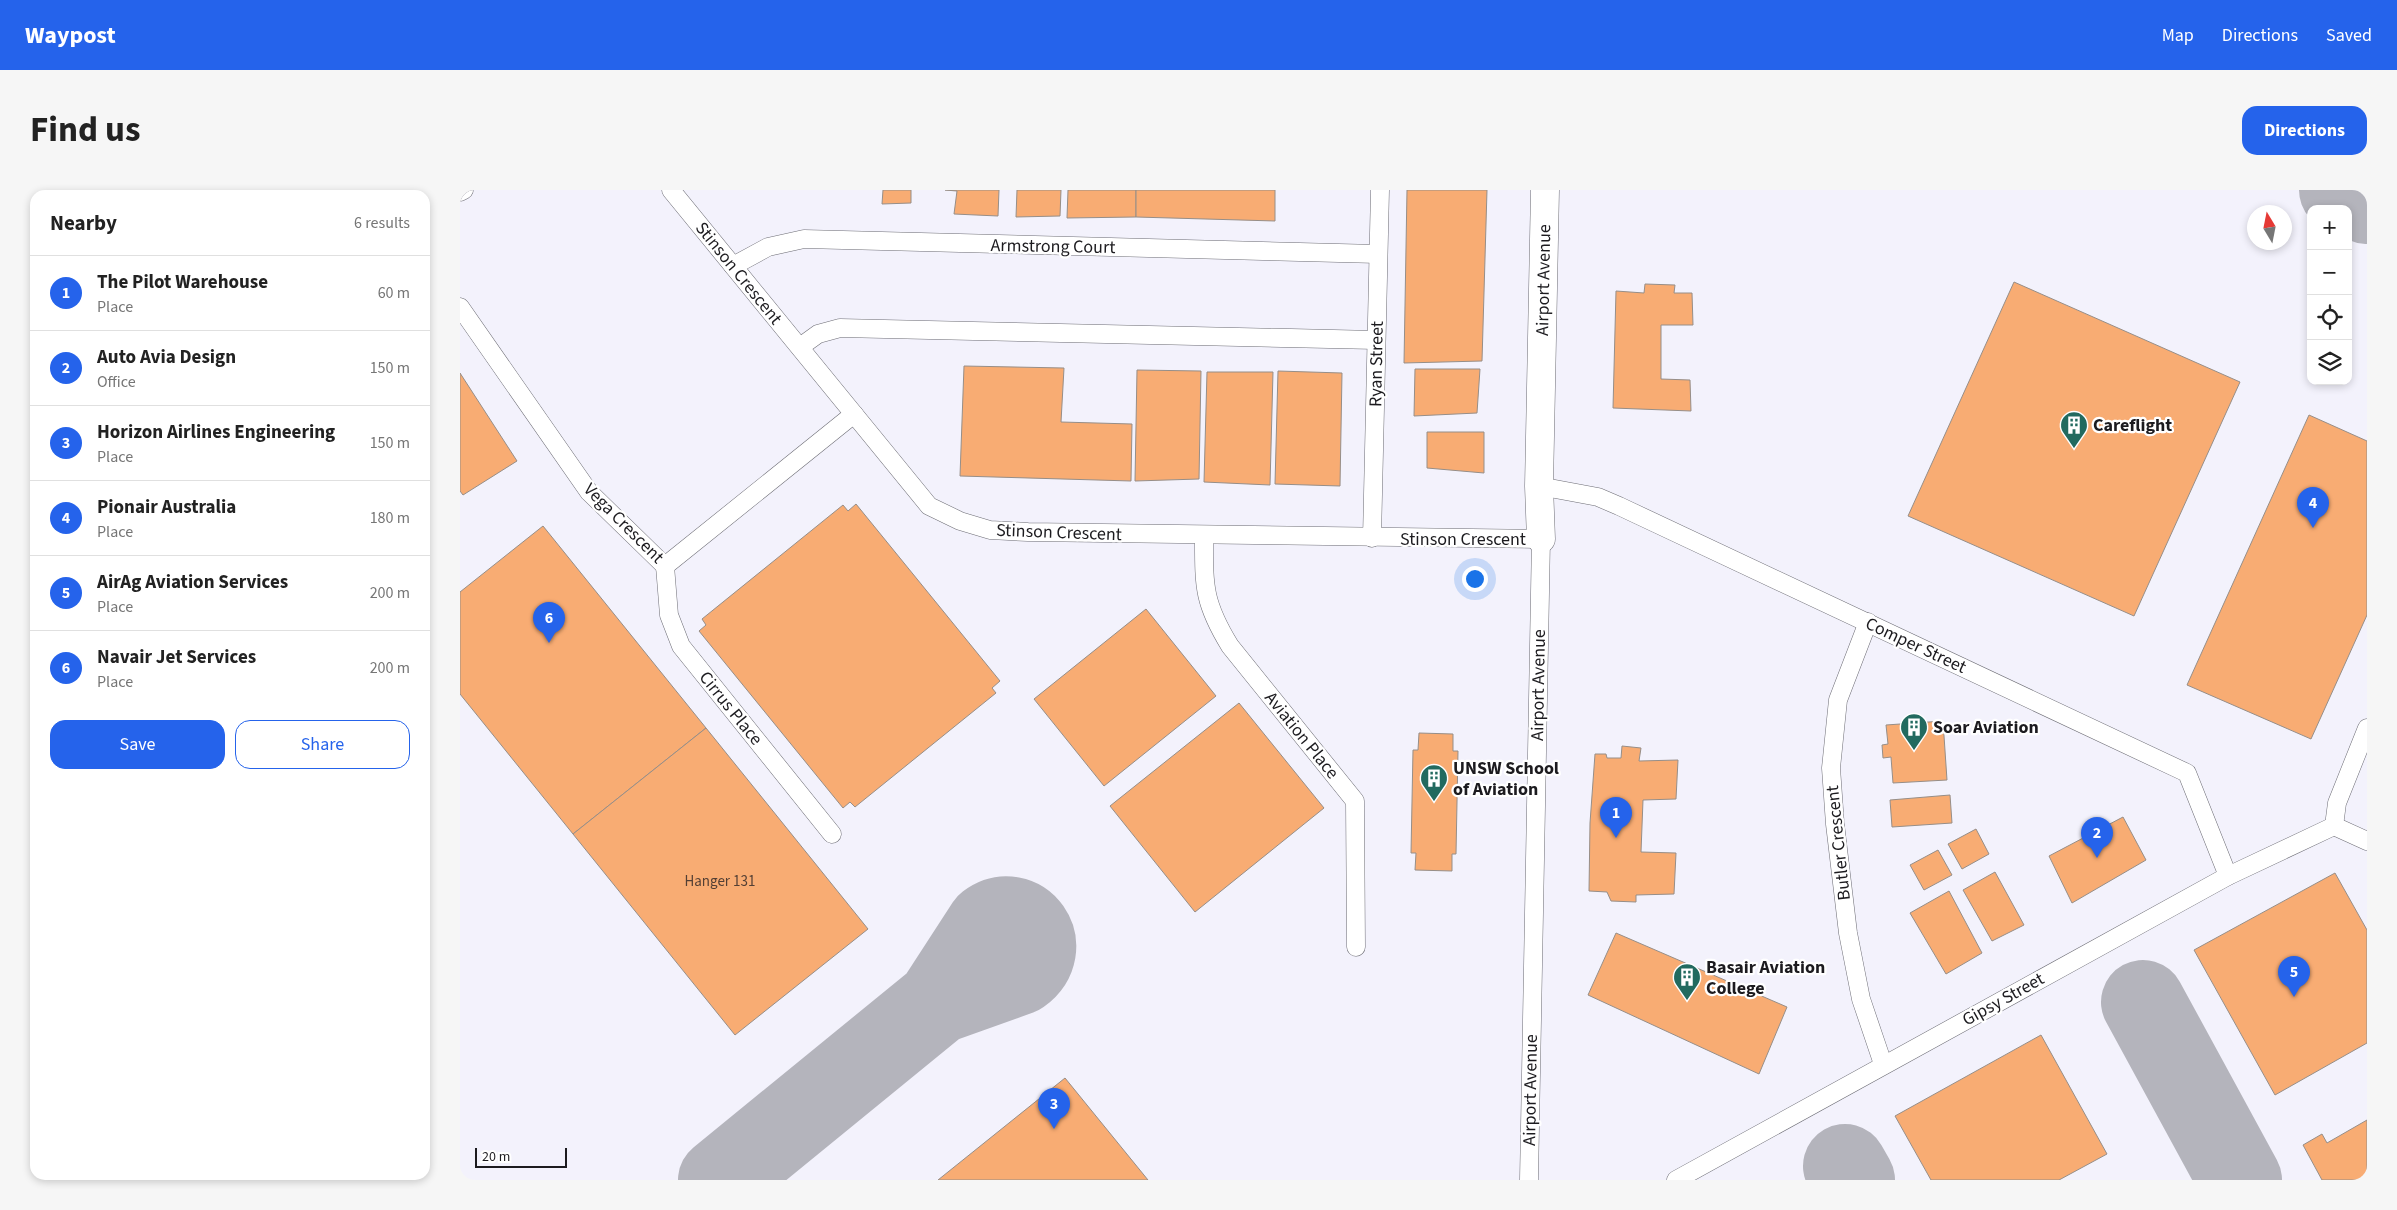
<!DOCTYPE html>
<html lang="en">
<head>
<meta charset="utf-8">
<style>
	body { margin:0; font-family:"Source Sans 3",sans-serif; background:#f6f6f6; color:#222 }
	.controls { position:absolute; right:15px; top:15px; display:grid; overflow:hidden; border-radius:10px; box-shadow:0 2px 8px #0003 }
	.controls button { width:45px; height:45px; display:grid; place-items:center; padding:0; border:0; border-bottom:1px solid #e0e0e0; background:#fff; color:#222; font:25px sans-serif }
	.compass { position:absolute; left:1787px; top:15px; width:45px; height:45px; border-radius:50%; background:#fff; box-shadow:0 2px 8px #0003; rotate:350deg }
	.scale { position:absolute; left:15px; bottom:12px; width:92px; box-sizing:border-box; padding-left:5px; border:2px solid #1c1b1f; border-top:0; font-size:14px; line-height:18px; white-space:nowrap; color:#1c1b1f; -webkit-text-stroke:4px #fff; paint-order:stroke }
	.you { position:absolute; left:1014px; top:388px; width:18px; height:18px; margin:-12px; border:4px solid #fff; border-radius:50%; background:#1a73e8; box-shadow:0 0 0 8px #1a73e833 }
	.badge { display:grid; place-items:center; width:32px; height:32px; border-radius:50%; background:#2563eb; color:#fff; font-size:16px; font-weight:700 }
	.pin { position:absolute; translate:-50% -41px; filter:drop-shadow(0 1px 2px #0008) }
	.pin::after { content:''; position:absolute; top:26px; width:18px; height:15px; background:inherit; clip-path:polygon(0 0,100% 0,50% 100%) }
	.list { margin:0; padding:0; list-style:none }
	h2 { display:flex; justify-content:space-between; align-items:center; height:65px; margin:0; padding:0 20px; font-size:21px }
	h2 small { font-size:16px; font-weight:400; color:#767676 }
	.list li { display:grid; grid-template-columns:32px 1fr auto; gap:15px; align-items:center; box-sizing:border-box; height:75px; padding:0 20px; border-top:1px solid #e0e0e0 }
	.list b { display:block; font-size:19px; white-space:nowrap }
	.list p { margin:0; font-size:16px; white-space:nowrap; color:#767676 }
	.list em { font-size:16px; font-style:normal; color:#767676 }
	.actions { display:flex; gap:10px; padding:15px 20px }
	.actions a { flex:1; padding:11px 0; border:1px solid #2563eb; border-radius:15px; text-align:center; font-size:18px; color:#2563eb }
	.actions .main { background:#2563eb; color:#fff }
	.icon { flex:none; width:28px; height:28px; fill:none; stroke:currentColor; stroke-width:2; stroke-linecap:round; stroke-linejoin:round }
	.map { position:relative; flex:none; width:1907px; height:990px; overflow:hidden; border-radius:15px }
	header { display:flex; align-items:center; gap:30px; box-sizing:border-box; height:70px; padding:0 25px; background:#2563eb; color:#fff }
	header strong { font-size:24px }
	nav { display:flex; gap:28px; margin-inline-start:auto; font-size:18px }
	.intro { display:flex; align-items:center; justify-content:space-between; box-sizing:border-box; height:120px; padding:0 30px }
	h1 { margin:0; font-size:35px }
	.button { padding:12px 22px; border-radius:15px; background:#2563eb; color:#fff; font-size:18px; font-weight:700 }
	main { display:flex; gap:30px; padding:0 30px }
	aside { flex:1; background:#fff; border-radius:15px; box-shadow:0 2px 8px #0003 }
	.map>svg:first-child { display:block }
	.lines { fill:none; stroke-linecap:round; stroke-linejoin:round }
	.taxiway { stroke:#b4b4bc; stroke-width:84 }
	.building { fill:#f8ac73; stroke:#968e88 }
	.service-casing { stroke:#6d6d75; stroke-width:19 }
	.minor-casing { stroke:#6d6d75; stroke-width:29 }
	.service { stroke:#fff; stroke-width:18 }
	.minor { stroke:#fff; stroke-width:28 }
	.labels { text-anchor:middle; stroke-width:4.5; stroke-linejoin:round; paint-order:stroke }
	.number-label { font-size:15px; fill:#533f34 }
	.street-label { font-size:18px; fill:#1c1b1f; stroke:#fff }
	.poi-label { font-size:18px; font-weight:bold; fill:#1c1b1f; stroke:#fff; text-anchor:start }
</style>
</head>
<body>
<header>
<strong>Waypost</strong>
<nav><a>Map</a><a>Directions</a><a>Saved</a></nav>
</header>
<div class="intro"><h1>Find us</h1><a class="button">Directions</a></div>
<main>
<aside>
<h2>Nearby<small>6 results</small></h2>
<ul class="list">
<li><span class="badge">1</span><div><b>The Pilot Warehouse</b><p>Place</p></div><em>60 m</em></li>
<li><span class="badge">2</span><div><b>Auto Avia Design</b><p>Office</p></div><em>150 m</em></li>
<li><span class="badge">3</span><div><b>Horizon Airlines Engineering</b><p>Place</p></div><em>150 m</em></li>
<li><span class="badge">4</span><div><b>Pionair Australia</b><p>Place</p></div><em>180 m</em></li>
<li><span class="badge">5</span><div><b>AirAg Aviation Services</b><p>Place</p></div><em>200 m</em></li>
<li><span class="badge">6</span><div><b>Navair Jet Services</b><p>Place</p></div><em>200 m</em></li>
</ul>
<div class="actions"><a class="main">Save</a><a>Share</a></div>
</aside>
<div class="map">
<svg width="1907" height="990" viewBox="0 0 1907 990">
	<rect width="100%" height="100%" fill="#f3f2fc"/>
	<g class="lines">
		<g class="taxiway">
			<polyline points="1881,0 1907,12"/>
			<polyline points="1683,812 1780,990"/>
			<polyline points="1385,976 1393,990"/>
			<path d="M260 990 478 812 528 735C560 711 595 757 559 783L478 812"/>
		</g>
	</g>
	<g class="building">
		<polygon points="423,0 451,0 451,13 422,14"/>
		<polygon points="485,0 539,0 538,26 494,24 497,1"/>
		<polygon points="557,0 601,0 600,26 556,27"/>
		<polygon points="608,0 676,0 676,27 607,28"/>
		<polygon points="676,0 815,0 815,31 676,27"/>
		<polygon points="947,0 1027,0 1022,171 944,173"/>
		<polygon points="1554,92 1780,192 1674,426 1448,326"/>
		<polygon points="1185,94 1215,95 1214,103 1232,103 1233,135 1201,135 1201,189 1230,190 1231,221 1153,218 1156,101 1184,103"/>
		<polygon points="504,176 604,178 601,232 672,234 671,291 500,286"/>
		<polygon points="955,179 1020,179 1017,223 954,226"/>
		<polygon points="677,180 741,181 739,289 675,291"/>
		<polygon points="818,181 882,183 880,296 815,294"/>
		<polygon points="747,182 813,182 810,295 744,292"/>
		<polygon points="0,183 57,271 3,305 0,301"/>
		<polygon points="1849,225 1907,251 1907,425 1851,549 1727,495"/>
		<polygon points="967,242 1024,242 1024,283 967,278"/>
		<polygon points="396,314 540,491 532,498 536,503 395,617 390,612 383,618 239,441 246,435 242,429 383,315 388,321"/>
		<polygon points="83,336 246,538 113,644 0,504 0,402"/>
		<polygon points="686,419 756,506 644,596 574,509"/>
		<polygon points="779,513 864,618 735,722 650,616"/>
		<polygon points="1483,531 1487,590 1433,593 1431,567 1423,568 1422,555 1428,554 1426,535"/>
		<polygon points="246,538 408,739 275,845 113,644"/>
		<polygon points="959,543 993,544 993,561 998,561 996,664 992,664 992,681 955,680 956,663 951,663 953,560 958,560"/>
		<polygon points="1162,556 1181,558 1179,571 1218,570 1216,609 1183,610 1181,662 1216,663 1214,704 1176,705 1176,712 1151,711 1147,702 1129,701 1130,633 1135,564 1146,564 1147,568 1161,568"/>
		<polygon points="1490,605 1492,633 1432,637 1430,610"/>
		<polygon points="1663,627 1686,670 1612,713 1589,666"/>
		<polygon points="1516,639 1529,664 1502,679 1488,654"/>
		<polygon points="1478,660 1492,685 1464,700 1450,675"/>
		<polygon points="1535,682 1564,735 1532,751 1503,700"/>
		<polygon points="1875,683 1907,740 1907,853 1815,905 1734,760"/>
		<polygon points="1489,701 1522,763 1486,784 1450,723"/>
		<polygon points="1156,743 1327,817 1299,884 1128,805"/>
		<polygon points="1581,845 1647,964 1599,990 1471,990 1435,926"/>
		<polygon points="605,888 688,990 478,990"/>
		<polygon points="1907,930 1907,990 1862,990 1843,955 1862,944 1867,953"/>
	</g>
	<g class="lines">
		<g class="service-casing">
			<g id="service">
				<polyline points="211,0 469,316 500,331 530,340 568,342 1081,349 1069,990"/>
				<polyline points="0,2 4,0"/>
				<polyline points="273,76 308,57 344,49 918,64"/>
				<polyline points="0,117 129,302 205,376 394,224"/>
				<polyline points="340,157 358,144 380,138 916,150"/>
				<polyline points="1079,296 1138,307 1159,316 1727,583 1768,686"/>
				<path d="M744 346C744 396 743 412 770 456L895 611 896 757"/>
				<polyline points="912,348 920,0"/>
				<polyline points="205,376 209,425 221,456 372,644"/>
				<polyline points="1408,432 1378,510 1371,578 1375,634 1388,743 1401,809 1423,874"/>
				<polyline points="1874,636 1877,613 1907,538"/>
				<polyline points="1874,636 1907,651"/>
				<polyline points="1216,990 1768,686 1874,636"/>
			</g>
		</g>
		<g class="minor-casing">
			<g id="minor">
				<path id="s1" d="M1081 349 1079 296 1085 0"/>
			</g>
		</g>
		<use href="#service" class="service"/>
		<use href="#minor" class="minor"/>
	</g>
	<defs>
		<g id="building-pin" transform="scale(1.4375)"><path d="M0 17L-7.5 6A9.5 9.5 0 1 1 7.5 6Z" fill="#226a5f" stroke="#fff"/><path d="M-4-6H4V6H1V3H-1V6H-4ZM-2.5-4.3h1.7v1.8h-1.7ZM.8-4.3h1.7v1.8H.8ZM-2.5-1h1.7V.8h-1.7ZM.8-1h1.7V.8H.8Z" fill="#fff"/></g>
	</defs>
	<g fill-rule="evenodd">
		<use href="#building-pin" x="1614" y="235"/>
		<use href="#building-pin" x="1454" y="537"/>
		<use href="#building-pin" x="974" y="588"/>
		<use href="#building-pin" x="1227" y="787"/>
	</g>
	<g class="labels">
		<g class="number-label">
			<text x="260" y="696">Hanger 131</text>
		</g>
		<g class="street-label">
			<text transform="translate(593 56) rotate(1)" y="6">Armstrong Court</text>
			<text transform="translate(279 83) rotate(51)" y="6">Stinson Crescent</text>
			<text dy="6" stroke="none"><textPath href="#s1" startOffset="259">Airport Avenue</textPath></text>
			<text transform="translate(916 174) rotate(-89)" y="6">Ryan Street</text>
			<text transform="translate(164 333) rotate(45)" y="6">Vega Crescent</text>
			<text transform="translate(599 342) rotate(2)" y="6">Stinson Crescent</text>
			<text x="1003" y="355">Stinson Crescent</text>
			<text transform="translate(1456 455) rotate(25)" y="6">Comper Street</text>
			<text transform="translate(1078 495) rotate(-89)" y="6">Airport Avenue</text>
			<text transform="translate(271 518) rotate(51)" y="6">Cirrus Place</text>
			<text transform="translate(842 545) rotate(51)" y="6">Aviation Place</text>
			<text transform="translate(1378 653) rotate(-96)" y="6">Butler Crescent</text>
			<text transform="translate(1543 809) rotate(-29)" y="6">Gipsy Street</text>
			<text transform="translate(1070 900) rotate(-89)" y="6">Airport Avenue</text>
		</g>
		<g class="poi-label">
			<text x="1633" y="241">Careflight</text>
			<text x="1473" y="543">Soar Aviation</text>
			<text x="993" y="584">UNSW School<tspan x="993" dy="21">of Aviation</tspan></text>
			<text x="1246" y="783">Basair Aviation<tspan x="1246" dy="21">College</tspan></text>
		</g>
	</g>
</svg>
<div class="controls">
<button>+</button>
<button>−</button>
<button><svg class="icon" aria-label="locate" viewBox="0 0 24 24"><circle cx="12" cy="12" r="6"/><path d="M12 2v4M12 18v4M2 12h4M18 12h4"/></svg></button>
<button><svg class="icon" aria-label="layers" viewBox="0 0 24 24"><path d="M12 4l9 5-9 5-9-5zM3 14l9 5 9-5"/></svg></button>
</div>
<svg class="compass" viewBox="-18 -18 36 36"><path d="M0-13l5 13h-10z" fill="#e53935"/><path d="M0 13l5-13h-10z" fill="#767676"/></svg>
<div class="scale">20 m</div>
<div class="you"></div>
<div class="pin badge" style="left:1156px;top:648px">1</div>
<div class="pin badge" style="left:1637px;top:668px">2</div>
<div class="pin badge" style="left:594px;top:939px">3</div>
<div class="pin badge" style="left:1853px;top:338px">4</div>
<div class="pin badge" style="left:1834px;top:807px">5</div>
<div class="pin badge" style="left:89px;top:453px">6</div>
</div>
</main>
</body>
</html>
